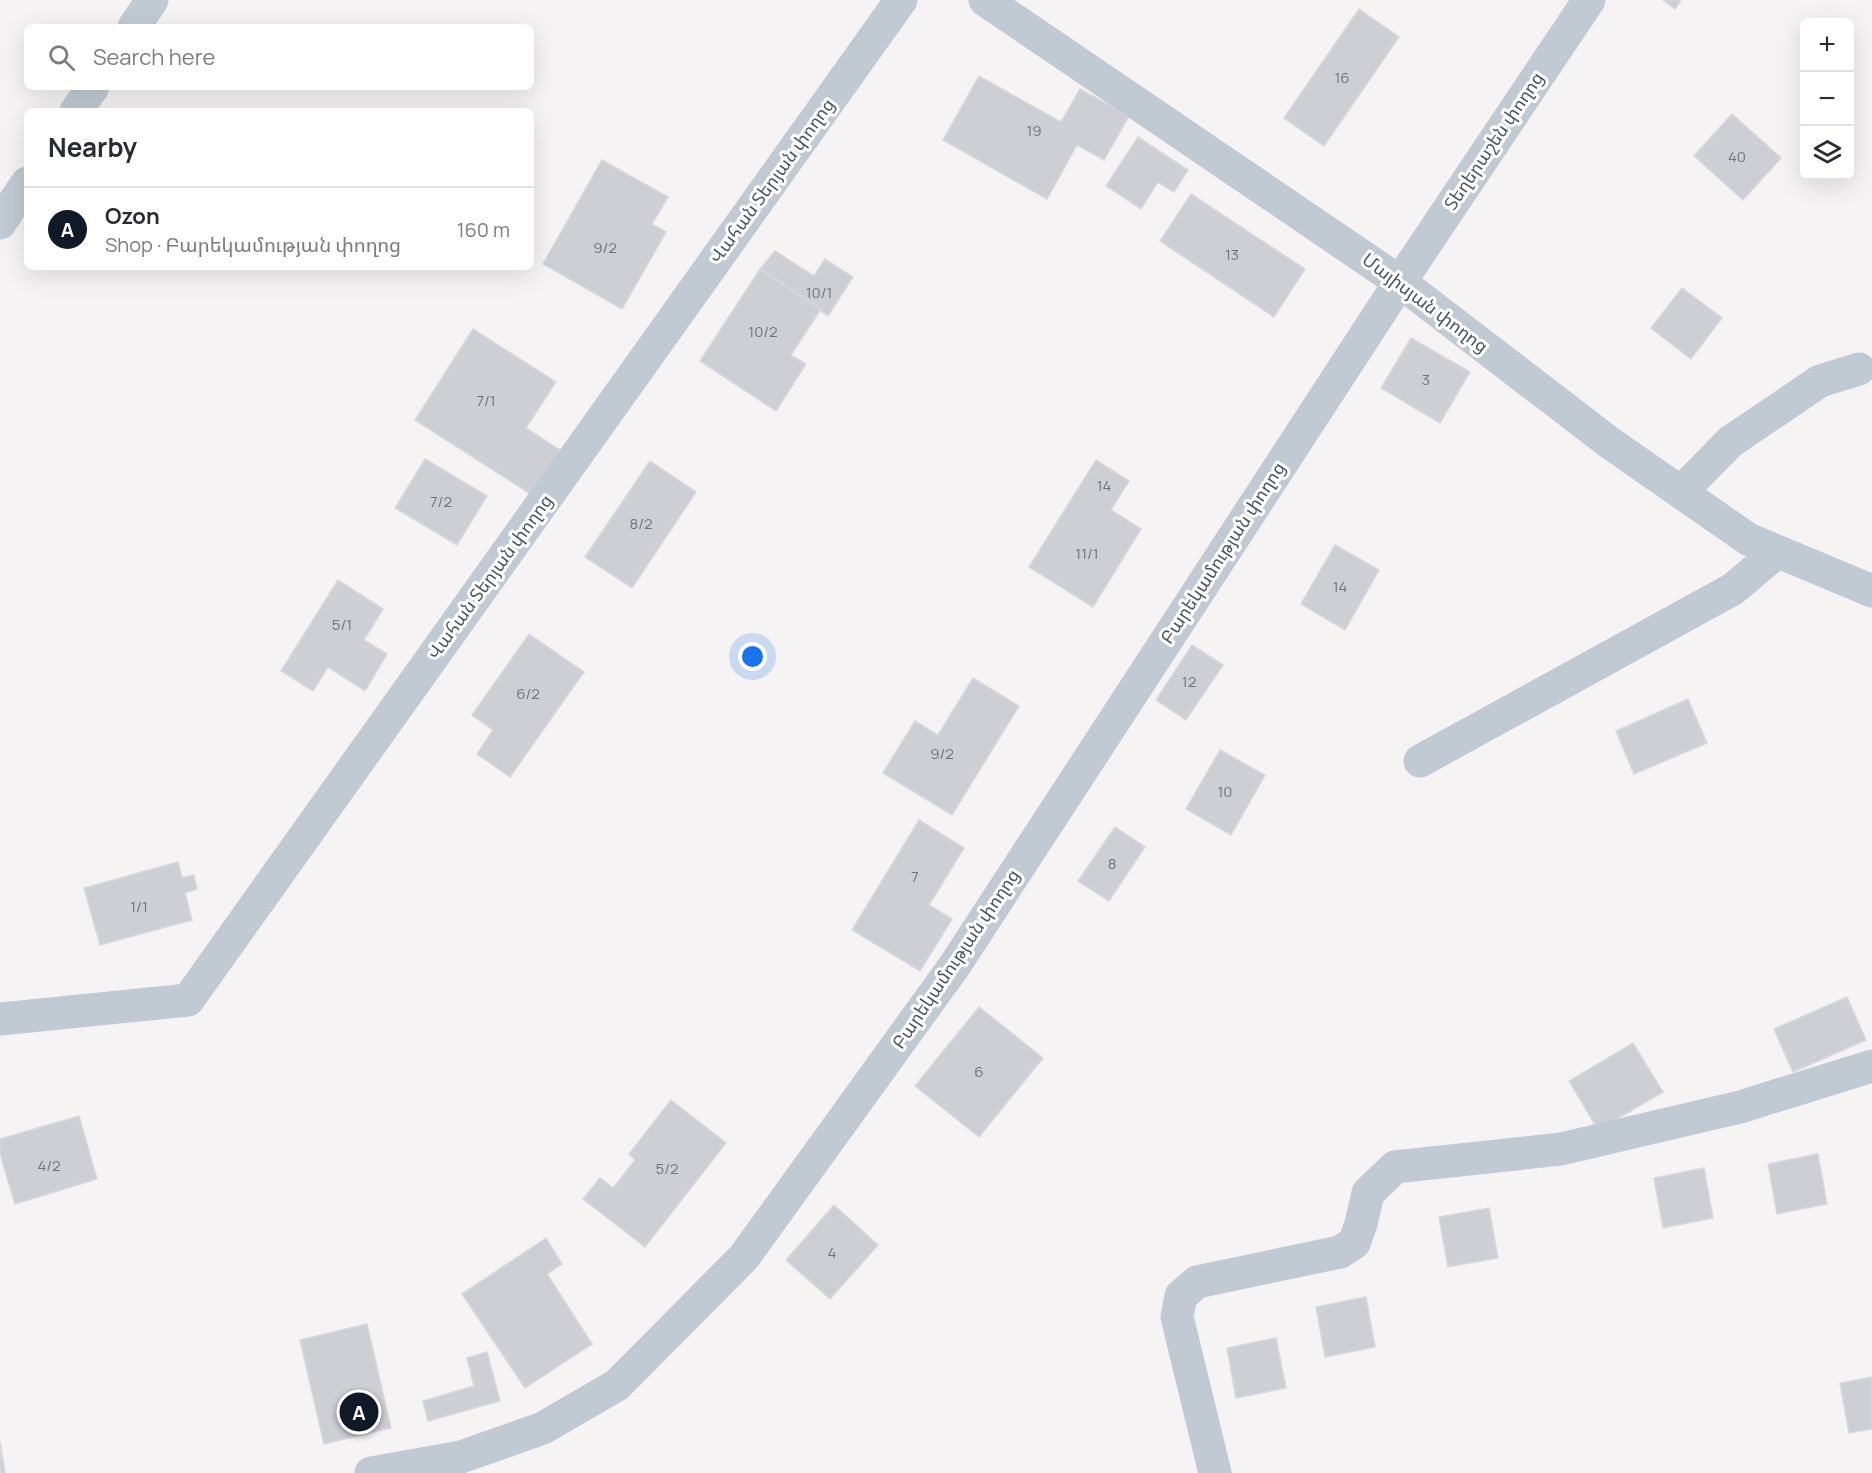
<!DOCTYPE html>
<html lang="en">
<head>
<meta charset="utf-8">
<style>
	body { margin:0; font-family:Manrope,"Noto Sans Armenian",sans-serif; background:#f7f7f7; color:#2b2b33 }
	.controls { position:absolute; right:18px; top:18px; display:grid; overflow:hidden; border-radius:9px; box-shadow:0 6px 24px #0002 }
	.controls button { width:54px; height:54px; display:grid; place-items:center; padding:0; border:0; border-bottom:2px solid #e1e1e2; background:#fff; color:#2b2b33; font:30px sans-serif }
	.you { position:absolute; left:753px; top:657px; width:21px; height:21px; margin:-15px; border:4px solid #fff; border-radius:50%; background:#1a73e8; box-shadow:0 0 0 9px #1a73e833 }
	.badge { display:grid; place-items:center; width:39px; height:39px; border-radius:50%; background:#111827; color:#fff; font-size:20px; font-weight:700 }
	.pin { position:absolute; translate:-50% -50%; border:3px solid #fff; box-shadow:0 2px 6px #0006 }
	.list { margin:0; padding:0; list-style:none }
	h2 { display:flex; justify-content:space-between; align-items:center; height:78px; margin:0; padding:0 24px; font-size:26px }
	h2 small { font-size:20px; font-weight:400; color:#7c7c81 }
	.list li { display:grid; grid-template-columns:39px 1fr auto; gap:18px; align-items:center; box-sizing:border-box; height:84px; padding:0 24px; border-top:2px solid #e1e1e2 }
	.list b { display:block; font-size:22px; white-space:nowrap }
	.list p { margin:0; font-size:20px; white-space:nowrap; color:#7c7c81 }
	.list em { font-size:20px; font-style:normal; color:#7c7c81 }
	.icon { flex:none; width:33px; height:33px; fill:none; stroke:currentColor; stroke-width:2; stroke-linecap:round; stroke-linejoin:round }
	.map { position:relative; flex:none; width:1872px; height:1473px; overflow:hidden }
	.search { position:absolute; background:#fff; box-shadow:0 6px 24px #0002; left:24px; top:24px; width:510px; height:66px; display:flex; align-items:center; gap:15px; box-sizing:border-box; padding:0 21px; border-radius:9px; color:#7c7c81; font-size:22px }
	.panel { position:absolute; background:#fff; box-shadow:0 6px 24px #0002; left:24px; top:108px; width:510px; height:162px; border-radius:9px }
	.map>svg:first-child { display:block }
	.building { fill:#cdcfd5; stroke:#d7d9de; stroke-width:1.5 }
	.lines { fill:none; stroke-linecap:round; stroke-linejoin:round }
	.minor { stroke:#c1cad2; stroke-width:33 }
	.labels { text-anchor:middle; stroke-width:6; stroke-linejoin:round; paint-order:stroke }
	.number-label { font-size:15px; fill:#6b747e }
	.street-label { font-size:18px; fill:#4a5661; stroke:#fff }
</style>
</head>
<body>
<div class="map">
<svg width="1872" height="1473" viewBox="0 0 1872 1473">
	<rect width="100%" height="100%" fill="#f5f3f3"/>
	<g class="building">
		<polygon points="1663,0 1681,0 1675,9"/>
		<polygon points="1359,9 1399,37 1324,146 1284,118"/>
		<polygon points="979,76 1061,122 1080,89 1129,116 1104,160 1077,145 1047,199 943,140"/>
		<polygon points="1732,114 1781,158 1743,200 1694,156"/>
		<polygon points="1138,137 1188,170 1174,192 1158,182 1141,209 1106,186"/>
		<polygon points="602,160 668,197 652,224 666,232 622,309 543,264"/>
		<polygon points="1191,194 1305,269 1274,317 1160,241"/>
		<polygon points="775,251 814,276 825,259 853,277 828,316 760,269"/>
		<polygon points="760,269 821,309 791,355 806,364 776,411 700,361"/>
		<polygon points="1682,288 1722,318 1691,359 1651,328"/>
		<polygon points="473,329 556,382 526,428 560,450 532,495 415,420"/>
		<polygon points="1411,338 1470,372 1440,423 1381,388"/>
		<polygon points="425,459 487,496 457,545 395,508"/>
		<polygon points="1096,460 1129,481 1111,510 1141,529 1093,607 1029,567"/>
		<polygon points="650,461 696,492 632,588 585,557"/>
		<polygon points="1335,545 1379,570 1345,630 1301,604"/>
		<polygon points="338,580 383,609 364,640 387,654 365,691 328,667 313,691 281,671"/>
		<polygon points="529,634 584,672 510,777 477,754 493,730 472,715"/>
		<polygon points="1192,645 1223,665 1186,720 1156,700"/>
		<polygon points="973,678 1019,706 952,815 883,773 915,721 938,735"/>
		<polygon points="1688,699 1707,743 1634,774 1616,731"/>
		<polygon points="1220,750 1265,775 1231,835 1186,809"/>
		<polygon points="919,820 964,848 929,905 952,919 920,971 852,930"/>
		<polygon points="1115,827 1145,847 1109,901 1078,881"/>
		<polygon points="178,862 182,878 194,875 197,889 185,893 192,920 100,945 84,888"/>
		<polygon points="1847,997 1866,1040 1793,1072 1774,1029"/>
		<polygon points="979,1007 1043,1058 979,1137 915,1086"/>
		<polygon points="1633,1043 1663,1092 1598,1130 1569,1081"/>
		<polygon points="671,1100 726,1143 645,1247 583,1199 600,1178 613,1188 635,1160 629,1154"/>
		<polygon points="79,1116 97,1179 15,1204 0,1154 0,1139"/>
		<polygon points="1818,1154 1827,1204 1777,1214 1768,1164"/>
		<polygon points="1704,1168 1713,1218 1663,1228 1654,1178"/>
		<polygon points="834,1205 878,1245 830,1299 786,1260"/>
		<polygon points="1489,1208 1498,1258 1448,1267 1439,1217"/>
		<polygon points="546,1238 562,1264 547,1274 592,1344 525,1388 462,1294"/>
		<polygon points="1366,1297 1375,1347 1325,1357 1316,1307"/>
		<polygon points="367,1324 391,1428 324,1444 300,1340"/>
		<polygon points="1276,1338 1286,1388 1236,1398 1227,1348"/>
		<polygon points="487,1352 500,1401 428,1421 423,1401 474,1386 467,1358"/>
		<polygon points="1872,1377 1872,1429 1849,1433 1840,1383"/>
		<polygon points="0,1441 5,1473 0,1473"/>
	</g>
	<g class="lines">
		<g class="minor">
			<polyline points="985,0 1400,282 1610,443 1748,539 1872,591"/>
			<polyline points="134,27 152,0"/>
			<polyline points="76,111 93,87"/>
			<polyline points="0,223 27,183"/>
			<polyline points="1681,492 1730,442 1820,381 1859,369"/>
			<polyline points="1420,761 1733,589 1777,552"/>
			<polyline points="0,1019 188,1000 901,0"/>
			<polyline points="371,1473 461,1457 543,1428 617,1385 744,1257 955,965 1400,282 1589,0"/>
			<polyline points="1215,1473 1177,1317 1181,1296 1197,1282 1340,1252 1354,1243 1361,1224 1368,1193 1395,1167 1561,1149 1740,1107 1872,1066"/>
		</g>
	</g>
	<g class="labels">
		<g class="number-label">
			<text x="1342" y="83">16</text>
			<text x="1034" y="136">19</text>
			<text x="1737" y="162">40</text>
			<text x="605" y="253">9/2</text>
			<text x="1232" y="260">13</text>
			<text x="819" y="298">10/1</text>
			<text x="763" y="337">10/2</text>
			<text x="1426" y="385">3</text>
			<text x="486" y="406">7/1</text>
			<text x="1104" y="491">14</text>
			<text x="441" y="507">7/2</text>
			<text x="641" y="529">8/2</text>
			<text x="1087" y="559">11/1</text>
			<text x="1340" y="592">14</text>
			<text x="342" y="630">5/1</text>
			<text x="1189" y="687">12</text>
			<text x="528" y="699">6/2</text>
			<text x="942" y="759">9/2</text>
			<text x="1225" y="797">10</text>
			<text x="1112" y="869">8</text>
			<text x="915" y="882">7</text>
			<text x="139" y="912">1/1</text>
			<text x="979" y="1077">6</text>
			<text x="49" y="1171">4/2</text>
			<text x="667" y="1174">5/2</text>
			<text x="832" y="1258">4</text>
		</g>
		<g class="street-label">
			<text transform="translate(1494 141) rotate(-56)" y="6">Տեղերաշեն փողոց</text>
			<text transform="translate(772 181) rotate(-54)" y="6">Վահան Տերյան փողոց</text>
			<text transform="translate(1425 303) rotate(37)" y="6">Մայիսյան փողոց</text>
			<text transform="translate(1223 553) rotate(-57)" y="6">Բարեկամության փողոց</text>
			<text transform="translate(490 577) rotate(-54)" y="6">Վահան Տերյան փողոց</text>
			<text transform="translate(956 959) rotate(-56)" y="6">Բարեկամության փողոց</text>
		</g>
	</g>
</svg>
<div class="controls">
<button>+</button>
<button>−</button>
<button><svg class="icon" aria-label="layers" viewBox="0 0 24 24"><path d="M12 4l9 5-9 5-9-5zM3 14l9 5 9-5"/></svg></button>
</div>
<div class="you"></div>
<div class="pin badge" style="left:359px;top:1412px">A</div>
<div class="search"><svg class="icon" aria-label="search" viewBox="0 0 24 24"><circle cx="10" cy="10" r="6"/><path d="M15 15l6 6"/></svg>Search here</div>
<section class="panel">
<h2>Nearby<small></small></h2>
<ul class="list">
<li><span class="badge">A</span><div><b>Ozon</b><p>Shop · Բարեկամության փողոց</p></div><em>160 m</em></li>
</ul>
</section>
</div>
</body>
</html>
